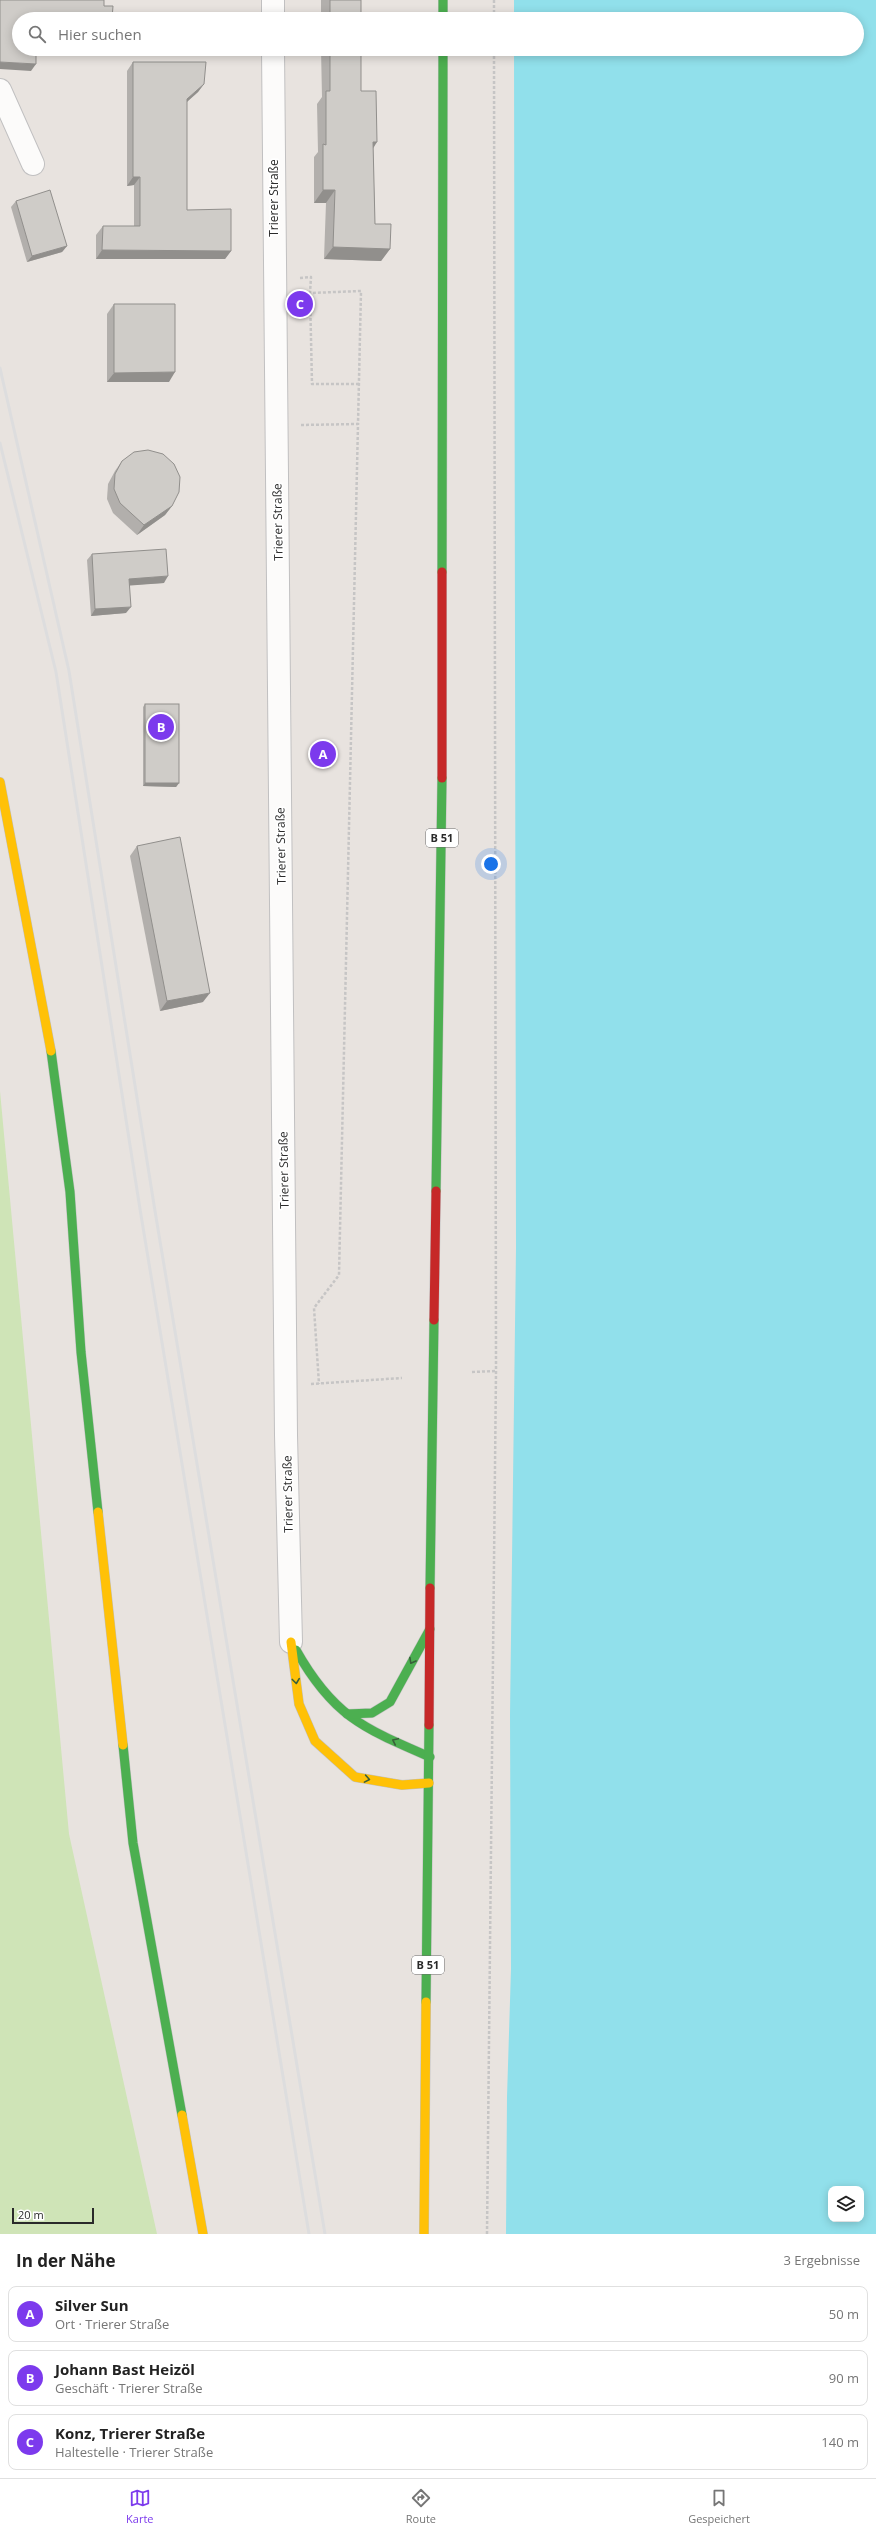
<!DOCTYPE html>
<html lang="de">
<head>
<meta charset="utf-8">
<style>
	body { margin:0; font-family:"Open Sans",sans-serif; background:#f6f6f6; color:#222 }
	.controls { position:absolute; right:12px; bottom:12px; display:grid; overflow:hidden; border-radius:8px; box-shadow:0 2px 10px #0003 }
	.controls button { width:36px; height:36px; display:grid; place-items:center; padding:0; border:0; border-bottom:1px solid #e0e0e0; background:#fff; color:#222; font:20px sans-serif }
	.scale { position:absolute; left:12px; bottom:10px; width:82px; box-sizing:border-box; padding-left:4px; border:2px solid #2a2a2a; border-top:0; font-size:11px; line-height:14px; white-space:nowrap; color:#2a2a2a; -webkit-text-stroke:3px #fff; paint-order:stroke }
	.you { position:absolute; left:491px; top:864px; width:14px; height:14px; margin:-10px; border:3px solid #fff; border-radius:50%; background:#1a73e8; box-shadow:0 0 0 6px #1a73e833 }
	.badge { display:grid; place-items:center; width:26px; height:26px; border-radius:50%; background:#7c3aed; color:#fff; font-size:13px; font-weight:700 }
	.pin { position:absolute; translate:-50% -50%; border:2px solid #fff; box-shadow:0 1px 4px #0006 }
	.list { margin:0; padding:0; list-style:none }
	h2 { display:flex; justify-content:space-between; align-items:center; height:52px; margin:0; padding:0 16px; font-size:17px }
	h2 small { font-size:13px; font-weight:400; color:#767676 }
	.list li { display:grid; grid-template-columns:26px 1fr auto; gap:12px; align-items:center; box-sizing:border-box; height:56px; margin:0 8px 8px; padding:0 8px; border:1px solid #e0e0e0; border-radius:8px }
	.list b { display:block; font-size:15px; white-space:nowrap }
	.list p { margin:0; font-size:13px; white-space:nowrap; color:#767676 }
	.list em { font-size:13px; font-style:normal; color:#767676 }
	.icon { flex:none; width:22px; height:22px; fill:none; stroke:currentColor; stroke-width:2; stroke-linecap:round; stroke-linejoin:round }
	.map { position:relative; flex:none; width:876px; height:2234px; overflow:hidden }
	.search { position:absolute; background:#fff; box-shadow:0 2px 10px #0003; left:12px; right:12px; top:12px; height:44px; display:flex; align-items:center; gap:10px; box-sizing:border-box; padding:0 14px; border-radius:22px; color:#767676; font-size:15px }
	.sheet { height:244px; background:#fff }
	nav { display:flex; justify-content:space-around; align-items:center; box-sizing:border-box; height:56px; border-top:1px solid #e0e0e0; background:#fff; font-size:11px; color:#767676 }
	nav a { display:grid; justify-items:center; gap:2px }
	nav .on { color:#7c3aed }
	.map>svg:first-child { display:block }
	.green { fill:#cfe4b7 }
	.water { fill:#91e0eb; fill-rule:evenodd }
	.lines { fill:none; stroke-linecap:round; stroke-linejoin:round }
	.street-casing { stroke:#c1c0c1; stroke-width:24 }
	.fast-casing { stroke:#c1c0c1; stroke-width:10 }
	.slow-casing { stroke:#c1c0c1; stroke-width:10 }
	.jam-casing { stroke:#c1c0c1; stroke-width:10 }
	.path { stroke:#c6c5c5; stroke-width:2.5; stroke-dasharray:3 2; stroke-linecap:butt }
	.street { stroke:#fcfbfa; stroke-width:22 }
	.fast { stroke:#4caf50; stroke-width:9 }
	.slow { stroke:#ffc107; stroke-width:9 }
	.jam { stroke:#c62828; stroke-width:9 }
	.rail { stroke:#ddddde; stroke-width:3 }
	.wall { fill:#b2afac }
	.shaded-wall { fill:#918f8c }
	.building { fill:#cfccc8; stroke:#918f8c }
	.oneway { stroke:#385f39 }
	.labels { text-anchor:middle; stroke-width:3.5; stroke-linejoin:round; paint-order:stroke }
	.shield { fill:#fff; stroke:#6a6a6a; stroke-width:1 }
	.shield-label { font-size:11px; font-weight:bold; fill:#2a2a2a }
	.street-label { font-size:12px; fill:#2a2a2a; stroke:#fff }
</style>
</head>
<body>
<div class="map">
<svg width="876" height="2234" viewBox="0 0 876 2234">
	<rect width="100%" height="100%" fill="#e8e3df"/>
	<polygon class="green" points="0,1091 69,1834 157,2234 0,2234"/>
	<path class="water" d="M514 0H876V2234H506L507 2097 511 1969 510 1715 516 1248 514 49H857V19H514ZM831 2189H861V2219H831Z"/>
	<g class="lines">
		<g class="street-casing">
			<g id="street">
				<polyline points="273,0 273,19"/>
				<polyline points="273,49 286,1435 291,1642"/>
				<polyline points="0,90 33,164"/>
			</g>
		</g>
		<g class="fast-casing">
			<g id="fast">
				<polyline points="443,0 443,19"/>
				<polyline points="442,572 443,49"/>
				<polyline points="51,1051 70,1192 81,1352 98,1512"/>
				<polyline points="436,1191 442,778"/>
				<polyline points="430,1588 434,1320"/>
				<path d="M296 1650C333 1716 363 1728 430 1757"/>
				<polyline points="347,1714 372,1713 390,1702 430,1629"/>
				<polyline points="123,1745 133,1843 182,2115"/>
				<polyline points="426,2002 429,1725"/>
			</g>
		</g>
		<g class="slow-casing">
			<g id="slow">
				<polyline points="0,782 51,1051"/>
				<polyline points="98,1512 123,1745"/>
				<polyline points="291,1642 299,1704 315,1741 355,1777 402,1785 429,1783"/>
				<polyline points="182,2115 203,2234"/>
				<polyline points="424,2234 426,2002"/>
			</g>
		</g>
		<g class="jam-casing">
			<g id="jam">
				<polyline points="442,778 442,572"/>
				<polyline points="434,1320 436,1191"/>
				<polyline points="429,1725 430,1588"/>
			</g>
		</g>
		<g class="path">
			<polyline points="494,0 494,19"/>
			<polyline points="300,278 311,277 310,293 361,291 358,424"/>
			<polyline points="310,293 312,384 359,384"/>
			<polyline points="301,425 358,424 339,1275 314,1308 319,1384"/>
			<polyline points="472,1372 496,1371"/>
			<polyline points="311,1384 402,1378"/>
			<polyline points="487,2234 496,1371 494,49"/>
		</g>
		<use href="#street" class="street"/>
		<use href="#fast" class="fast"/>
		<use href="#slow" class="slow"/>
		<use href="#jam" class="jam"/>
		<g class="rail">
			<polyline points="0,368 69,671 155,1211 325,2234"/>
			<polyline points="0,443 56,672 140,1209 309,2234"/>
		</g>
	</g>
	<g class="wall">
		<rect x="321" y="0" width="40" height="19"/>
		<polygon points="321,49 361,49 361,91 373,148 375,224 390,249 381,261 324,259 326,203 314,203 314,157 318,152 317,104 322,97"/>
		<polygon points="133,62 204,84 198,92 187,102 187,210 231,251 225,259 96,259 96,235 103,226 134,226 134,185 127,186 127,71"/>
		<polygon points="16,201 67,246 62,252 27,262 11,207"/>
		<polygon points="114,304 169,382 107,382 107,314"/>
		<polygon points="122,461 172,506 165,515 137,535 113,513 107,499 108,484 115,471"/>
		<polygon points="92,554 164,583 129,585 126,613 91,616 87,560"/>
		<polygon points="145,704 179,783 176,787 143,786 143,707"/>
		<polygon points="137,846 203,1002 160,1011 130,856"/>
	</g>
	<g class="shaded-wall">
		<polygon points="0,62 36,64 31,71 0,69"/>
		<polygon points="204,84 198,92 181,107 187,99"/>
		<polygon points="373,142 377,142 369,155"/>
		<polygon points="133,177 140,177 134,185 127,186"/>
		<polygon points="323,190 335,190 326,203 314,203"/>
		<polygon points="67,246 62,252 27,262 32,256"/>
		<polygon points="333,247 390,249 381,261 324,259"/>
		<polygon points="102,250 231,251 225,259 96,259"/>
		<polygon points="175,372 169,382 107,382 114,373"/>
		<polygon points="172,506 165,515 137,535 144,525"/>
		<polygon points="168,576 164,583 124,586 129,579"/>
		<polygon points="131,607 126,613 91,616 95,609"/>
		<polygon points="145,783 179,783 176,787 143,786"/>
		<polygon points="210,993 203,1002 160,1011 167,1001"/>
	</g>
	<g class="building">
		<polygon points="0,0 104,0 104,6 113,6 112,19 19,19 19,49 36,49 36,64 0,62"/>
		<rect x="330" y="0" width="31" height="19"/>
		<polygon points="330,49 361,49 361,91 376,91 377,142 373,142 375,224 391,224 390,249 333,247 335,190 323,190 323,144 326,145 326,91 330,91"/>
		<polygon points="133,62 206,62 204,84 187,99 187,210 231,209 231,251 102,250 103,226 140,226 140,177 133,177"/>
		<polygon points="50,190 67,246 32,256 16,201"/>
		<polygon points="114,304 175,304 175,372 114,373"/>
		<polygon points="148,450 163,454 174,464 180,477 179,492 172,506 144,525 120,503 114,489 115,474 122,461 134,452"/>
		<polygon points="166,549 168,576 129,579 131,607 95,609 92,554"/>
		<rect x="145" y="704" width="34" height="79"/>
		<polygon points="180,837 210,993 167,1001 137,846"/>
	</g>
	<defs><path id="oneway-chevron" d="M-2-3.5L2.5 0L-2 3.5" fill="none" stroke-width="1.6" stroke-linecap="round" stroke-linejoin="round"/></defs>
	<g class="oneway">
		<use href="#oneway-chevron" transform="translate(412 1661) rotate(119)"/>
		<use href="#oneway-chevron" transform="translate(296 1681) rotate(83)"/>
		<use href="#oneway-chevron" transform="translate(395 1741) rotate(-155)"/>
		<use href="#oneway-chevron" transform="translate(367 1779) rotate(10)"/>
	</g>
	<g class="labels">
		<g class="shield">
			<rect x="426" y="829" width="32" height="18" rx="3"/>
			<rect x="412" y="1956" width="32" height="18" rx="3"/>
		</g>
		<g class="shield-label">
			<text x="442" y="842">B 51</text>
			<text x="428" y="1969">B 51</text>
		</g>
		<g class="street-label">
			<text transform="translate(274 198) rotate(-90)" y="4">Trierer Straße</text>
			<text transform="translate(278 522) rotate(-91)" y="4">Trierer Straße</text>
			<text transform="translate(281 846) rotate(-91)" y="4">Trierer Straße</text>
			<text transform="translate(284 1170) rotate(-91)" y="4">Trierer Straße</text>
			<text transform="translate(288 1494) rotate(-91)" y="4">Trierer Straße</text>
		</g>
	</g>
</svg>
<div class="controls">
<button><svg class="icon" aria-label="layers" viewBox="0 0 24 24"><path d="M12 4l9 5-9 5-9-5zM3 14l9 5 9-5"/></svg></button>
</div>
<div class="scale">20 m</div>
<div class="you"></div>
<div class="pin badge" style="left:323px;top:754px">A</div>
<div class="pin badge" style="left:161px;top:727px">B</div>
<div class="pin badge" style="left:300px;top:304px">C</div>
<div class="search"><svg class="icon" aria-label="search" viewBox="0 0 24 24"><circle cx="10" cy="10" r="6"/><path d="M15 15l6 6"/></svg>Hier suchen</div>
</div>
<section class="sheet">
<h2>In der Nähe<small>3 Ergebnisse</small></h2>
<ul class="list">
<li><span class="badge">A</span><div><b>Silver Sun</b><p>Ort · Trierer Straße</p></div><em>50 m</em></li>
<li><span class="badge">B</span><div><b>Johann Bast Heizöl</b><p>Geschäft · Trierer Straße</p></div><em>90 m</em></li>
<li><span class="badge">C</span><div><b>Konz, Trierer Straße</b><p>Haltestelle · Trierer Straße</p></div><em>140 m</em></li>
</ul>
</section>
<nav>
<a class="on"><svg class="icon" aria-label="map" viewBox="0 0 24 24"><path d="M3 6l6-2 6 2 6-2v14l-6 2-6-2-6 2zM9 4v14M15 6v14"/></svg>Karte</a>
<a><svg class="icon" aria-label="directions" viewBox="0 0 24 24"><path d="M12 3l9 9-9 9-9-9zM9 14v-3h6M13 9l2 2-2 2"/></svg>Route</a>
<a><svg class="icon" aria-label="saved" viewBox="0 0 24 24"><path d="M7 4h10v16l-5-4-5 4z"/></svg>Gespeichert</a>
</nav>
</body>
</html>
